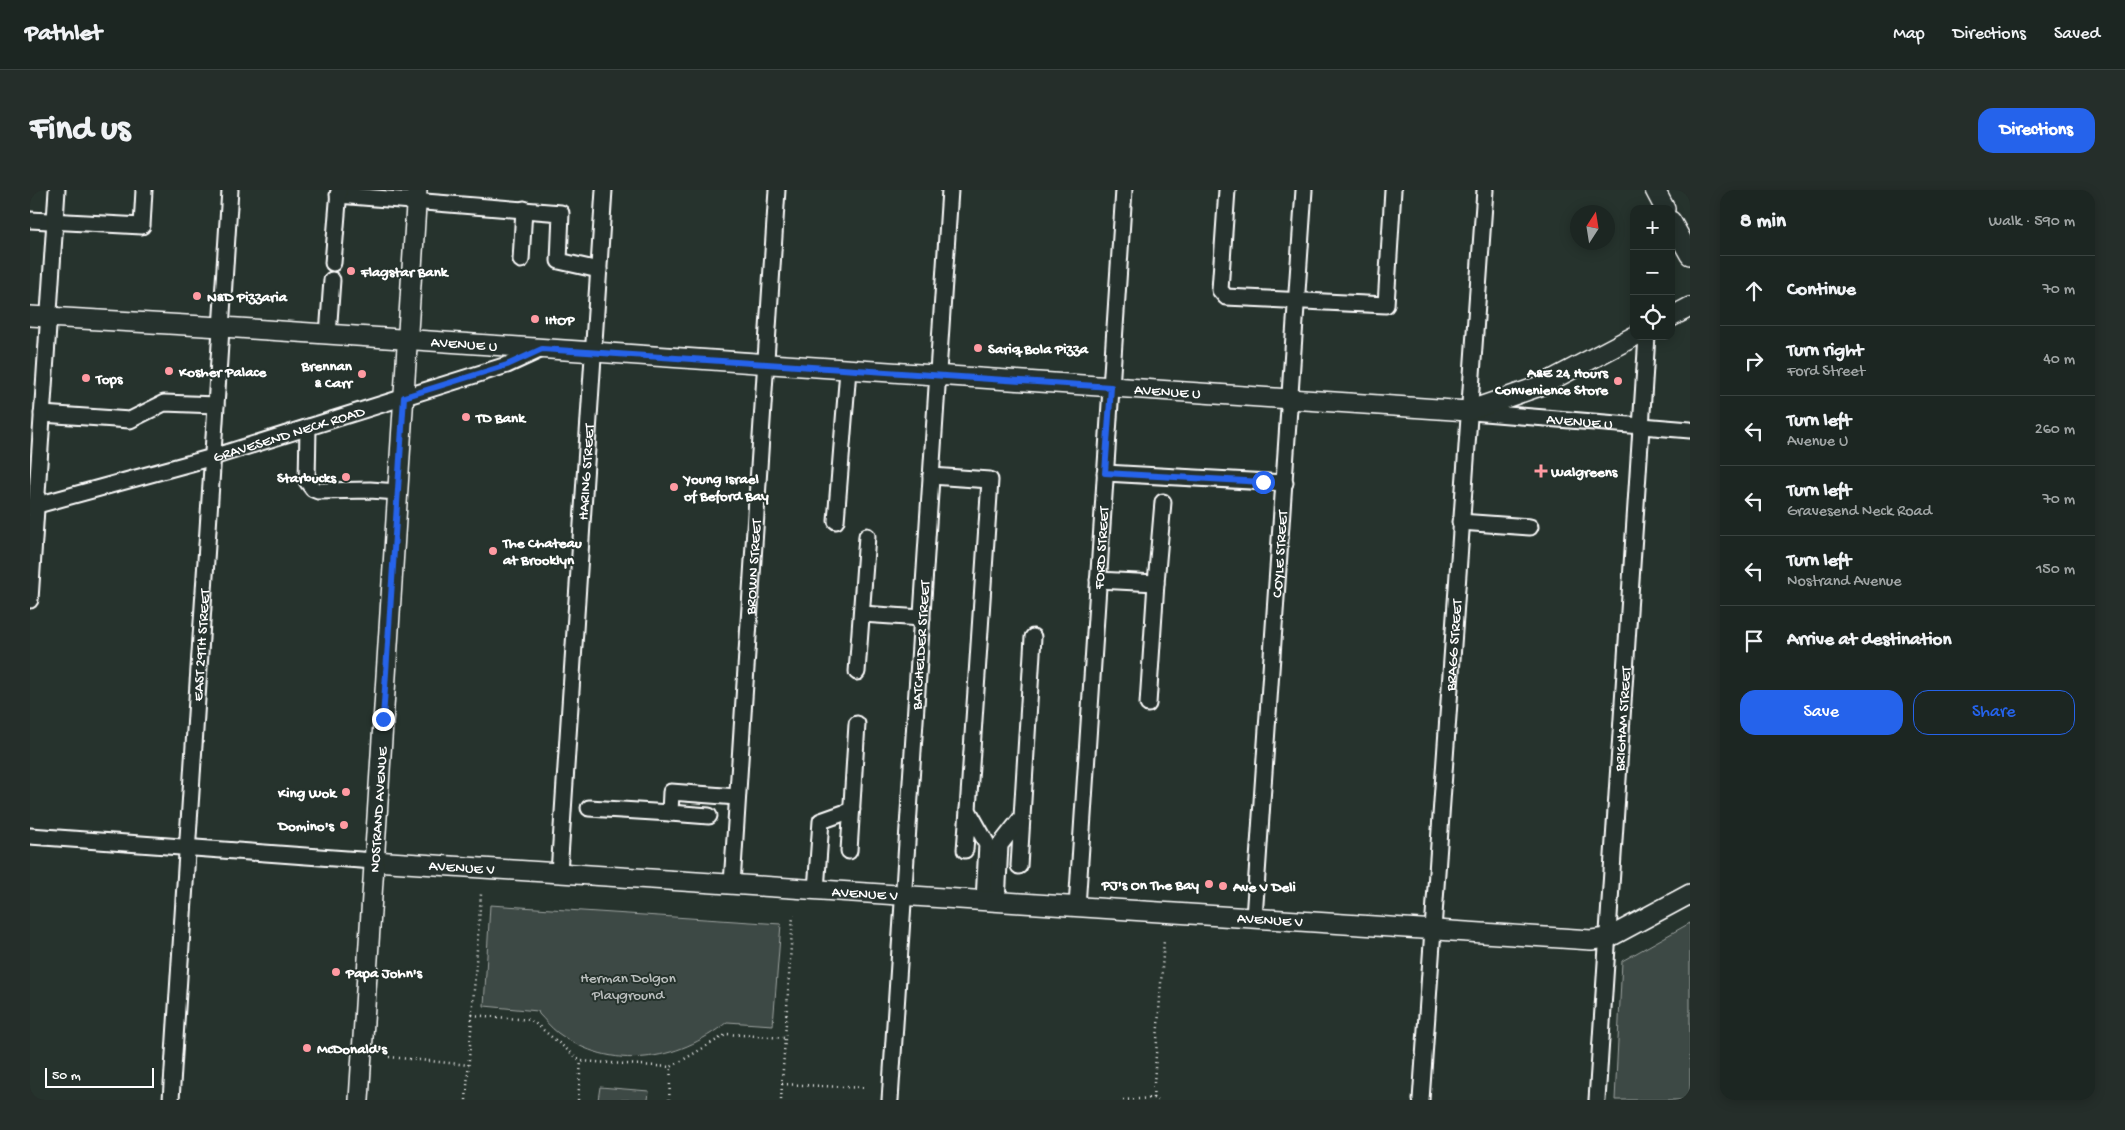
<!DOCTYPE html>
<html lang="en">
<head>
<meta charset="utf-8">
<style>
	body { margin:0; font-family:"Gochi Hand",sans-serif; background:#252e2a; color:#f1f3f6 }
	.controls { position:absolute; right:15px; top:15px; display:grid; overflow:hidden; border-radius:10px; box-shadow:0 2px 12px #0003 }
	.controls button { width:45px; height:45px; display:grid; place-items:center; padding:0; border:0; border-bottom:1px solid #3a4340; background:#1c2622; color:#f1f3f6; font:25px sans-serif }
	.compass { position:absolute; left:1540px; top:15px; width:45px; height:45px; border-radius:50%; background:#1c2622; box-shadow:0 2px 12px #0003; rotate:12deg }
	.scale { position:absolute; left:15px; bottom:12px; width:109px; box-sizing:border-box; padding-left:5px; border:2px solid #fff; border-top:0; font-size:14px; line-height:18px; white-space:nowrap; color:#fff; -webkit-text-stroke:4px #26332d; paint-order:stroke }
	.stop { position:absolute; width:15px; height:15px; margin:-11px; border:4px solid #2563eb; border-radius:50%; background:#fff }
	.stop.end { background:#2563eb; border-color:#fff; box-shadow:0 1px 5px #0008 }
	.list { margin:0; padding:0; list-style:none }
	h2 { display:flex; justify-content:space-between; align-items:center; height:65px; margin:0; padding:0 20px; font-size:21px }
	h2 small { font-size:16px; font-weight:400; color:#a0a5a5 }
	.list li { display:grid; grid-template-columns:32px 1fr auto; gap:15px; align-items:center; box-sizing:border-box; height:70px; padding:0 20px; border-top:1px solid #3a4340 }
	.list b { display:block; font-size:19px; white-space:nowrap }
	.list p { margin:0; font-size:16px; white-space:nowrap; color:#a0a5a5 }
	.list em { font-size:16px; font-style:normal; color:#a0a5a5 }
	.actions { display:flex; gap:10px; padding:15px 20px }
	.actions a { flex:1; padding:11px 0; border:1px solid #2563eb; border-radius:15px; text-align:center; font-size:18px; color:#2563eb }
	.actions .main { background:#2563eb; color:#fff }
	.icon { flex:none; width:28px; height:28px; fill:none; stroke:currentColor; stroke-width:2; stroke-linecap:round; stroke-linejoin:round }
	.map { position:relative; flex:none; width:1660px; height:910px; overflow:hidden; border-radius:15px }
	header { display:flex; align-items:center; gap:30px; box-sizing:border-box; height:70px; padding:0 25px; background:#1c2622; border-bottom:1px solid #3a4340 }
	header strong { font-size:24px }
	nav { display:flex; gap:28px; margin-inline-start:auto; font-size:18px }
	.intro { display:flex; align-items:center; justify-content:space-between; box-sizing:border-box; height:120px; padding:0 30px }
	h1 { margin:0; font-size:35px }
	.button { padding:12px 22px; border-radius:15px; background:#2563eb; color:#fff; font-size:18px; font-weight:700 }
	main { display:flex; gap:30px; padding:0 30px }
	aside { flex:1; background:#1c2622; border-radius:15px; box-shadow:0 2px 12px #0003 }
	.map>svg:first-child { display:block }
	.green { fill:#3e4944; stroke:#9ea4a2 }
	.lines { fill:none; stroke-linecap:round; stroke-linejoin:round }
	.minor-casing { stroke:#fff; stroke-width:19 }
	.major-casing { stroke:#fff; stroke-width:22 }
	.path { stroke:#fff; stroke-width:2.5; stroke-dasharray:1 4; stroke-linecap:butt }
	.minor { stroke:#26332d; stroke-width:15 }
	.major { stroke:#26332d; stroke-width:19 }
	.route { stroke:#2563eb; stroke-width:6 }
	.poi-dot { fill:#ff9aa2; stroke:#26332d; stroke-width:2 }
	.labels { text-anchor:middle; stroke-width:4; stroke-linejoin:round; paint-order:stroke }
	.poi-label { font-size:15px; font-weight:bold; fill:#fff; stroke:#26332d; text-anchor:start }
	.street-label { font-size:15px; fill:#fff; stroke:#26332d }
	.park-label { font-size:15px; fill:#bbbfbe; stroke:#26332d }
</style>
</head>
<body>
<header>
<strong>Pathlet</strong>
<nav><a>Map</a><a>Directions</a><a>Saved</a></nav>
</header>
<div class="intro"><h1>Find us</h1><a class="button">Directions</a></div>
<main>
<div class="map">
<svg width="1660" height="910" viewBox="0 0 1660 910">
	<rect width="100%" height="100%" fill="#26332d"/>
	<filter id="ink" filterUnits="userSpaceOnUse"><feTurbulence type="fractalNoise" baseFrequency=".02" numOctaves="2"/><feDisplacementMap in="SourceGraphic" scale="10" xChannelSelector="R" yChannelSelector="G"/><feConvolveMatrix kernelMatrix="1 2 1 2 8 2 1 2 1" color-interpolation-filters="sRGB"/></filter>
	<g filter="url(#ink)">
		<g class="green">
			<path d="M460 715 751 734 743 835 697 832C647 872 582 882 528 843 521 838 515 830 509 824L508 821 454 816Z"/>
			<polygon points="1660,733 1660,910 1585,910 1592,771"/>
			<polygon points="570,897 619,901 618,910 568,910"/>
		</g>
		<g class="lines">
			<g class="minor-casing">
				<g id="minor">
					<polyline points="1197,0 1190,100 1196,107 1356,115 1363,0"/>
					<polyline points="308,5 531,23 529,71 569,80"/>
					<polyline points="0,30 112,36 114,0"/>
					<polyline points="491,70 494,19"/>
					<polyline points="303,73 309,0"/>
					<polyline points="298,145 302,90"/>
					<path id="s1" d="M1442 222 1660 240"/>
					<polyline points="12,224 100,230 134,213 186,215"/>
					<polyline points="278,237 277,291 283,299 288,301 340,300 368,302"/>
					<polyline points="1075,283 1255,293"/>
					<polyline points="901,286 960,290 938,620 957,654 954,711"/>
					<path id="s2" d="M0 317 183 267 477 175 512 159"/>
					<polyline points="806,331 818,180"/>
					<polyline points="1430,332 1500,337"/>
					<polyline points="1068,390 1126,393 1133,312"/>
					<polyline points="0,410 27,0"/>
					<polyline points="832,424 892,428"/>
					<polyline points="827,482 837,346"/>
					<polyline points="1118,514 1126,393"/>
					<polyline points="559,618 640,623"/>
					<polyline points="679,626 640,623 641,602 707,607"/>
					<polyline points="0,646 344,671"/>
					<polyline points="935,660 938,620"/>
					<polyline points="819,661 827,534"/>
					<polyline points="989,676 992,627"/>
					<path id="s3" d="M529 683 574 0"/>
					<path id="s4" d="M702 694 747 0"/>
					<polyline points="786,700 791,631 822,620"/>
					<polyline points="967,712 970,655 992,627 1003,447"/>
					<path id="s5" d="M1047 717 1094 0"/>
					<path id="s6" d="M1224 728 1274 0"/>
					<path id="s7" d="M141 910 200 0"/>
					<path id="s8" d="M860 910 920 0"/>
					<path id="s9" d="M1391 910 1455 0"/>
					<path id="s10" d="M1567 910 1617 146"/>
				</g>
			</g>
			<g class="major-casing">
				<g id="major">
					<polyline points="1625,0 1635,19"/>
					<polyline points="1641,31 1660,65"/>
					<path id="s11" d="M0 126 208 138 1438 221 1510 196 1605 146"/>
					<polyline points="1641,127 1660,117"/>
					<path id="s12" d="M344 671 1561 750 1578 748 1660 704"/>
					<path id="s13" d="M329 910 387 0"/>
				</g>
			</g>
			<g class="path">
				<polyline points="442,825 501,830 551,871 641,877 697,844 755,848"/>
				<polyline points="359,867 439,875"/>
				<polyline points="752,894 836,898"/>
				<polyline points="1123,908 1134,750"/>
				<polyline points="436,910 451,704"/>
				<polyline points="548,910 551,871"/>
				<polyline points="639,910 641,877"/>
				<polyline points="751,910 763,725"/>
				<polyline points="1093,910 1123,908 1128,910"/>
			</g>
			<use href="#minor" class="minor"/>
			<use href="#major" class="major"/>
		</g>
	</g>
	<g class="lines" filter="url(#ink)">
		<polyline class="route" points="353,529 374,207 477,175 512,159 1081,197 1075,283 1233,292"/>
	</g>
	<g class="poi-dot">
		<circle cx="321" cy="81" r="5"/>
		<circle cx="167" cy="106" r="5"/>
		<circle cx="505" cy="129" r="5"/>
		<circle cx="948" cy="158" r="5"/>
		<circle cx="139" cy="181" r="5"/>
		<circle cx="332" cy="184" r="5"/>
		<circle cx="56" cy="188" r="5"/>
		<circle cx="1588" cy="191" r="5"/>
		<circle cx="436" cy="227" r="5"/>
		<path d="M1508.5 273.5h5v5h5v5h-5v5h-5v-5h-5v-5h5z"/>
		<circle cx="316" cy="287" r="5"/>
		<circle cx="644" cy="297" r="5"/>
		<circle cx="463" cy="361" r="5"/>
		<circle cx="316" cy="602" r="5"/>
		<circle cx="314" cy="635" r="5"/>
		<circle cx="1179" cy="694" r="5"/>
		<circle cx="1193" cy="696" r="5"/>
		<circle cx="306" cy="782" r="5"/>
		<circle cx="277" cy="858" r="5"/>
	</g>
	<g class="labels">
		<g class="poi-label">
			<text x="331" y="86">Flagstar Bank</text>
			<text x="177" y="111">N&amp;D Pizzaria</text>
			<text x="515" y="134">IHOP</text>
			<text x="958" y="163">Sariq Bola Pizza</text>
			<text x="322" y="180" text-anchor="end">Brennan<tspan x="322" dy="17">&amp; Carr</tspan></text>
			<text x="149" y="186">Kosher Palace</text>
			<text x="1578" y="187" text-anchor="end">A&amp;E 24 Hours<tspan x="1578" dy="17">Convenience Store</tspan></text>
			<text x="66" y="193">Tops</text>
			<text x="446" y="232">TD Bank</text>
			<text x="1521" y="286">Walgreens</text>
			<text x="306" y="292" text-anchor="end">Starbucks</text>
			<text x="654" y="293">Young Israel<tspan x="654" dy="17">of Beford Bay</tspan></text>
			<text x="473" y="357">The Chateau<tspan x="473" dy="17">at Brooklyn</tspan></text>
			<text x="306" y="607" text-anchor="end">King Wok</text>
			<text x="304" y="640" text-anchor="end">Domino's</text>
			<text x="1169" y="699" text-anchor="end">PJ's On The Bay</text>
			<text x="1203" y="701">Ave V Deli</text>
			<text x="316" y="787">Papa John's</text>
			<text x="287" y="863">McDonald's</text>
		</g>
		<g class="street-label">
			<text dy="5" stroke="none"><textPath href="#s11" startOffset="435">AVENUE U</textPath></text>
			<text dy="5" stroke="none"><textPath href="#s11" startOffset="1140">AVENUE U</textPath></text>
			<text dy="5" stroke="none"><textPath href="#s1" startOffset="108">AVENUE U</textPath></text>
			<text dy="5" stroke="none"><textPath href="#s2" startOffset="269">GRAVESEND NECK ROAD</textPath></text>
			<text dy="5" stroke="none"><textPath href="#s3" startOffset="402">HARING STREET</textPath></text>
			<text dy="5" stroke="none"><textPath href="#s5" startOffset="360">FORD STREET</textPath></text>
			<text dy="5" stroke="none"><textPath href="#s6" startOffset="365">COYLE STREET</textPath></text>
			<text dy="5" stroke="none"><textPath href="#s4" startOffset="318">BROWN STREET</textPath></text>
			<text dy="5" stroke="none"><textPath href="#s7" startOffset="456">EAST 29TH STREET</textPath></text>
			<text dy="5" stroke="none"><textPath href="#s8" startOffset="456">BATCHELDER STREET</textPath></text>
			<text dy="5" stroke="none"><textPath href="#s9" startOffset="456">BRAGG STREET</textPath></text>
			<text dy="5" stroke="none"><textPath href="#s10" startOffset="382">BRIGHAM STREET</textPath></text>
			<text dy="5" stroke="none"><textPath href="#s13" startOffset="291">NOSTRAND AVENUE</textPath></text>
			<text dy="5" stroke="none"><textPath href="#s12" startOffset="88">AVENUE V</textPath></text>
			<text dy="5" stroke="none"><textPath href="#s12" startOffset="492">AVENUE V</textPath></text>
			<text dy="5" stroke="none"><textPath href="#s12" startOffset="898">AVENUE V</textPath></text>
		</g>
		<g class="park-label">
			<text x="598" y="792">Herman Dolgon<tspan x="598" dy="17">Playground</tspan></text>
		</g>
	</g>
</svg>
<div class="controls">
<button>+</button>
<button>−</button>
<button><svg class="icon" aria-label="locate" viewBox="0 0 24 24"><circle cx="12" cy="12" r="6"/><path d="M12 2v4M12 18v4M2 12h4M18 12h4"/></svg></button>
</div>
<svg class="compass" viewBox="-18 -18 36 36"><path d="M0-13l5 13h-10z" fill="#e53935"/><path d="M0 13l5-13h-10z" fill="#a0a5a5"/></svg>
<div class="scale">50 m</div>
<div class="stop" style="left:1233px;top:292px"></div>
<div class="stop end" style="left:353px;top:529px"></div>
</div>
<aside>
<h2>8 min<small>Walk · 590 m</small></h2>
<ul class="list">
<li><svg class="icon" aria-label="ahead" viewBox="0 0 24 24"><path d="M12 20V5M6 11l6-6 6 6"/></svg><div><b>Continue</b></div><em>70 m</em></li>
<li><svg class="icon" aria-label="right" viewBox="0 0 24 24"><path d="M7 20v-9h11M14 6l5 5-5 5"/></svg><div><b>Turn right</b><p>Ford Street</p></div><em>40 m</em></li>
<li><svg class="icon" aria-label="left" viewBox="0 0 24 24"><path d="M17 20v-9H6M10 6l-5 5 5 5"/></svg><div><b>Turn left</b><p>Avenue U</p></div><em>260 m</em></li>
<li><svg class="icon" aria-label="left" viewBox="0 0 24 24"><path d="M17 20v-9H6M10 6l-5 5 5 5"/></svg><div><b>Turn left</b><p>Gravesend Neck Road</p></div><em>70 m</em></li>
<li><svg class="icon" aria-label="left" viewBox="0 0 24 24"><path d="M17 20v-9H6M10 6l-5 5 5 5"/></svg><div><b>Turn left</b><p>Nostrand Avenue</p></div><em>150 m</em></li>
<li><svg class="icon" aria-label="arrive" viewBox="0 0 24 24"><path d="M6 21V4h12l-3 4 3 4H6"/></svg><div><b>Arrive at destination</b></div></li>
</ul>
<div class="actions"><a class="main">Save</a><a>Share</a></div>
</aside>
</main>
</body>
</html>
